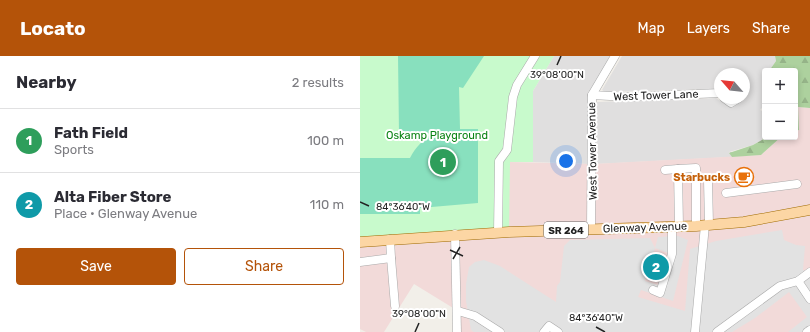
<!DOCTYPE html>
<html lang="en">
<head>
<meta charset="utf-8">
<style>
	body { margin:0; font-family:Rubik,sans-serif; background:#f7f7f7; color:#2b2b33 }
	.controls { position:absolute; right:12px; top:12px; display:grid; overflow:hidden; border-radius:4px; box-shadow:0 2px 6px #0003 }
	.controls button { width:36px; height:36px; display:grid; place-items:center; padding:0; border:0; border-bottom:1px solid #e1e1e2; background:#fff; color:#2b2b33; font:20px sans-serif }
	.compass { position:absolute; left:354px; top:12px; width:36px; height:36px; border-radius:50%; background:#fff; box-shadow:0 2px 6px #0003; rotate:298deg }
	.you { position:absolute; left:206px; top:105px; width:14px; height:14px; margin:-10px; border:3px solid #fff; border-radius:50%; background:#1a73e8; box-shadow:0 0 0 6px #1a73e833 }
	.badge { display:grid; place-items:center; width:26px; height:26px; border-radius:50%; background:#b45309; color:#fff; font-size:13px; font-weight:700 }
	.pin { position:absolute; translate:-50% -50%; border:2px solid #fff; box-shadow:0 1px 4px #0006 }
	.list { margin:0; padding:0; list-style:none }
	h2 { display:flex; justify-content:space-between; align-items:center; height:52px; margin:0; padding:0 16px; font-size:17px }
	h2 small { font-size:13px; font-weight:400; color:#7c7c81 }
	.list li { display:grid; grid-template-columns:26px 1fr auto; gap:12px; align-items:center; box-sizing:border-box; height:64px; padding:0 16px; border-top:1px solid #e1e1e2 }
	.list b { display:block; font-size:15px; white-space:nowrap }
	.list p { margin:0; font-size:13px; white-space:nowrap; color:#7c7c81 }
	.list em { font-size:13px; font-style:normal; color:#7c7c81 }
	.actions { display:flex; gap:8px; padding:12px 16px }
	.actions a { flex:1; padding:9px 0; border:1px solid #b45309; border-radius:4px; text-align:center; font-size:14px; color:#b45309 }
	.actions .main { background:#b45309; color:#fff }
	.map { position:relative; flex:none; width:450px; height:276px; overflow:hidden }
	header { display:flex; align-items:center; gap:24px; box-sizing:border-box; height:56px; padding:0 20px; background:#b45309; color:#fff }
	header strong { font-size:19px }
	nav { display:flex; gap:22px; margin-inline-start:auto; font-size:14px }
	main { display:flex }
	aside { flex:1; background:#fff }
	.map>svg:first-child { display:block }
	.residential { fill:#e0dfdf }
	.commercial { fill:#f2dad9 }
	.forest { fill:url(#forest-firs) }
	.park { fill:#c8facc }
	.pitch { fill:#88e0be }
	.parking { fill:#e2e2e2; fill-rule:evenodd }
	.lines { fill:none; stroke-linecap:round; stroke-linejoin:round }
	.minor-casing { stroke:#a9a9a9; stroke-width:9 }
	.major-casing { stroke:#a06b00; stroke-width:11 }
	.minor { stroke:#fff; stroke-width:8 }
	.major { stroke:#fcd6a4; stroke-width:10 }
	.ticks { fill:none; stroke:#222; stroke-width:1.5 }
	.labels { text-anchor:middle; stroke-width:4; stroke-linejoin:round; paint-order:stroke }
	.shield { fill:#fff; stroke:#646464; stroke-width:1 }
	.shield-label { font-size:10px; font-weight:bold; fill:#222 }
	.street-label { font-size:11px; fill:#222; stroke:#fff }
	.park-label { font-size:11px; fill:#0c8416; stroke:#fff }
	.food-label { font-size:11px; font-weight:bold; fill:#c56008; stroke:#fff; text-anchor:end }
	.ticks-label { font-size:10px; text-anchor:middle; fill:#222; stroke:#fff; stroke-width:4; stroke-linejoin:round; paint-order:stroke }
</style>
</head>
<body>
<header>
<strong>Locato</strong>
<nav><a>Map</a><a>Layers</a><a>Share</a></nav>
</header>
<main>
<aside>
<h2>Nearby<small>2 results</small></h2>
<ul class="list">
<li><span class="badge" style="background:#2e9e5b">1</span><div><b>Fath Field</b><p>Sports</p></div><em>100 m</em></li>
<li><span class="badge" style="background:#0f9aa8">2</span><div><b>Alta Fiber Store</b><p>Place · Glenway Avenue</p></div><em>110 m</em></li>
</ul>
<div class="actions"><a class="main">Save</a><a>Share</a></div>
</aside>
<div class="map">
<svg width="450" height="276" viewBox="0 0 450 276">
	<defs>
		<pattern id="forest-firs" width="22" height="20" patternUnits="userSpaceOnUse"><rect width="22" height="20" fill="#add19e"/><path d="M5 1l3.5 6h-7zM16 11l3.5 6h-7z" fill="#95b388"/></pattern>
	</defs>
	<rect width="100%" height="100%" fill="#f2efe9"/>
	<g class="residential">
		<polygon points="194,0 250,0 228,41 228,108 173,106 173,35"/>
		<polygon points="262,0 415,0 416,5 409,15 405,15 405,49 400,54 405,56 405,81 407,81 393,89 369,96 372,101 236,108 237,46 356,42 368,50 375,50 384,42 384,18 360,18 359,33 245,36 242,34"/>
	</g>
	<polygon class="commercial" points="438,51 450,52 450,276 97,276 98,255 54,228 24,276 6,276 0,273 0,186 150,106 233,108 401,99 421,81 435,81 435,75 439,74"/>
	<g class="forest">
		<polygon points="415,0 450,0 450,52 438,51 439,74 435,75 435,15 409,15 416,5"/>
		<polygon points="407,81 421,81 401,99 372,101 369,97 393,89"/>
	</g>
	<polygon class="park" points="0,0 194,0 173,35 173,106 150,106 149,176 0,186"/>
	<path class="pitch" d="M38 0H124L103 32 99 31 100 73H118V147L60 152V158H0V102H50C55 92 64 82 74 77L39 78Z"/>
	<path class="parking" d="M422 174 424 184 436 189 445 190 443 214 450 217V276H428L447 261 429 236 395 262 372 276H114L111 274 106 245V228L109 211 115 206 124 204 140 210 196 246 197 230 200 226 204 190 210 184 290 182 295 192 298 181 318 180 328 184 313 245 281 234 278 241 325 255 330 193 356 185ZM295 192 308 197 298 229 285 225Z"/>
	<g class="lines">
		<g class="minor-casing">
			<g id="minor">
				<polyline points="232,39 268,41 360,37"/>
				<polyline points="364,42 371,47 379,42"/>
				<polyline points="305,114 318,113"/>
				<polyline points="348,124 349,169"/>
				<polyline points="366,137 437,128"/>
				<polyline points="319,171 318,113 336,112 336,170"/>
				<polyline points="231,173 232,39 255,0"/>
				<polyline points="138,177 139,105 147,94 153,41 157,29 175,0"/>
				<polyline points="95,178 97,276"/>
				<polyline points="31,202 35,250"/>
				<polyline points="0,206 31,202 30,183"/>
				<polyline points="438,225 450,243"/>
				<polyline points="293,234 300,237 312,198 312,171"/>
				<polyline points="98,255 115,260 140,276"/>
				<polyline points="184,276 189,270 198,276"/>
				<polyline points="335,276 345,169"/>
				<polyline points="357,276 420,230 438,225 450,216"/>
				<polyline points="447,276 450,274"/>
			</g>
		</g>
		<g class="major-casing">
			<polyline id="major" points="0,186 149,176 336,170 384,166 450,154"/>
		</g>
		<use href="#minor" class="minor"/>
		<use href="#major" class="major"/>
	</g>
	<path class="ticks" d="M197 9 201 0M0 146 9 150M90 194 103 200M93 203 100 191M236 271 245 276M55 276 59 267"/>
	<defs>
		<g id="cafe-ring" transform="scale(1)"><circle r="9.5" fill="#fff" stroke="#e8710a" stroke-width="1.5"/><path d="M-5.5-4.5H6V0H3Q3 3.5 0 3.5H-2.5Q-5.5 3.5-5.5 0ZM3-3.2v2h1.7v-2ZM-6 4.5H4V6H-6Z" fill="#e8710a"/></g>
	</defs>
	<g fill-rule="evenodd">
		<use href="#cafe-ring" x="384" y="121"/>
	</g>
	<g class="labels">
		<rect class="shield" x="184" y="166" width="44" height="16" rx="3"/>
		<g class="shield-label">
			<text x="206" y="178">SR 264</text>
		</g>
		<g class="street-label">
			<text transform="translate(296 39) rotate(-2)" y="4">West Tower Lane</text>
			<text transform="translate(232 95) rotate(-91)" y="4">West Tower Avenue</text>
			<text transform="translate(285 171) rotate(-2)" y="4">Glenway Avenue</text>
		</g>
		<g class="park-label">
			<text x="77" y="83">Oskamp Playground</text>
		</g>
		<g class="food-label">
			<text x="370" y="125">Starbucks</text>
		</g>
	</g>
	<g class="ticks-label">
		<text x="197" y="22">39°08'00"N</text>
		<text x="43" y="154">84°36'40"W</text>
		<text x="59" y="261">39°08'00"N</text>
		<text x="236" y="265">84°36'40"W</text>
	</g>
</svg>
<div class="controls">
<button>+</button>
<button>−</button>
</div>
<svg class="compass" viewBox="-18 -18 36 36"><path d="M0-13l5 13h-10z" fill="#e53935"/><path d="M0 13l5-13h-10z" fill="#7c7c81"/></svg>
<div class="you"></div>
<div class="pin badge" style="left:83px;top:106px;background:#2e9e5b">1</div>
<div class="pin badge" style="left:296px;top:211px;background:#0f9aa8">2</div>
</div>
</main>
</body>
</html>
